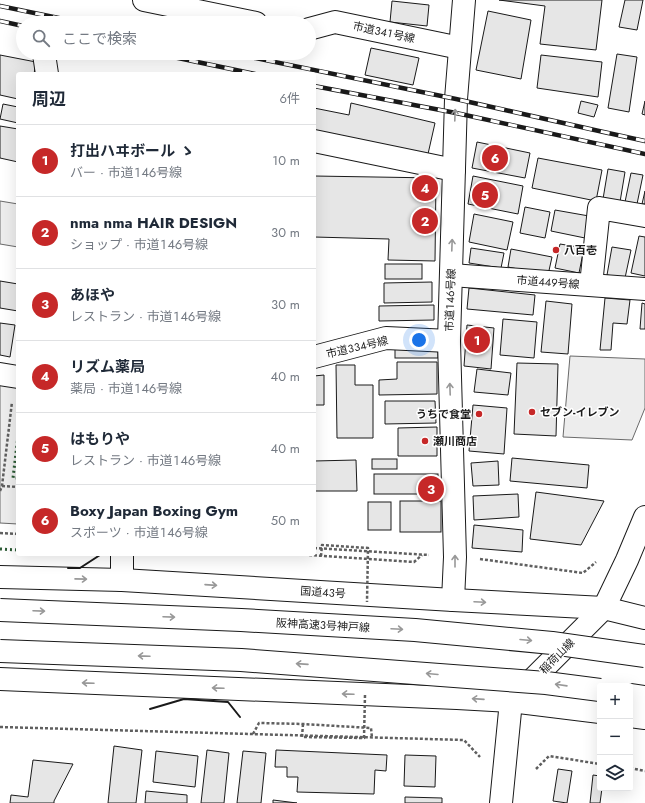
<!DOCTYPE html>
<html lang="ja">
<head>
<meta charset="utf-8">
<style>
	body { margin:0; font-family:Jost,"Noto Sans JP",sans-serif; background:#f2f2f3; color:#1f2937 }
	.controls { position:absolute; right:12px; bottom:12px; display:grid; overflow:hidden; border-radius:4px; box-shadow:0 4px 16px #0002 }
	.controls button { width:36px; height:36px; display:grid; place-items:center; padding:0; border:0; border-bottom:1px solid #e0e1e3; background:#fff; color:#1f2937; font:20px sans-serif }
	.you { position:absolute; left:419px; top:340px; width:14px; height:14px; margin:-10px; border:3px solid #fff; border-radius:50%; background:#1a73e8; box-shadow:0 0 0 6px #1a73e833 }
	.badge { display:grid; place-items:center; width:26px; height:26px; border-radius:50%; background:#c62828; color:#fff; font-size:13px; font-weight:700 }
	.pin { position:absolute; translate:-50% -50%; border:2px solid #fff; box-shadow:0 1px 4px #0006 }
	.list { margin:0; padding:0; list-style:none }
	h2 { display:flex; justify-content:space-between; align-items:center; height:52px; margin:0; padding:0 16px; font-size:17px }
	h2 small { font-size:13px; font-weight:400; color:#747a83 }
	.list li { display:grid; grid-template-columns:26px 1fr auto; gap:12px; align-items:center; box-sizing:border-box; height:72px; padding:0 16px; border-top:1px solid #e0e1e3 }
	.list b { display:block; font-size:15px; white-space:nowrap }
	.list p { margin:0; font-size:13px; white-space:nowrap; color:#747a83 }
	.list em { font-size:13px; font-style:normal; color:#747a83 }
	.icon { flex:none; width:22px; height:22px; fill:none; stroke:currentColor; stroke-width:2; stroke-linecap:round; stroke-linejoin:round }
	.map { position:relative; flex:none; width:645px; height:803px; overflow:hidden }
	.search { position:absolute; background:#fff; box-shadow:0 4px 16px #0002; left:16px; top:16px; width:300px; height:44px; display:flex; align-items:center; gap:10px; box-sizing:border-box; padding:0 14px; border-radius:22px; color:#747a83; font-size:15px }
	.panel { position:absolute; background:#fff; box-shadow:0 4px 16px #0002; left:16px; top:72px; width:300px; height:484px; border-radius:4px }
	.map>svg:first-child { display:block }
	.built { fill:#ededed; stroke:#6a6a6a }
	.building { fill:#e6e6e6; stroke:#1a1a1a }
	.lines { fill:none; stroke-linecap:round; stroke-linejoin:round }
	.street-casing { stroke:#1a1a1a; stroke-width:24 }
	.secondary-casing { stroke:#1a1a1a; stroke-width:24 }
	.highway-casing { stroke:#1a1a1a; stroke-width:24 }
	.path { stroke:#5f5f5f; stroke-width:2.5; stroke-dasharray:3 2; stroke-linecap:butt }
	.street { stroke:#fff; stroke-width:22 }
	.secondary { stroke:#fff; stroke-width:22 }
	.highway { stroke:#fff; stroke-width:22 }
	.rail-casing { stroke:#1a1a1a; stroke-width:4.5 }
	.rail { stroke:#fff; stroke-width:3; stroke-dasharray:9; stroke-linecap:butt }
	.highway-bridge-casing { stroke:#1a1a1a; stroke-width:24; stroke-linecap:butt }
	.path-bridge { stroke:#5f5f5f; stroke-width:2.5; stroke-dasharray:3 2; stroke-linecap:butt }
	.highway-bridge { stroke:#fff; stroke-width:22 }
	.hedge { stroke:#2b5a34; stroke-width:3; stroke-dasharray:2 3; stroke-linecap:butt }
	.wall { stroke:#1a1a1a; stroke-width:2 }
	.oneway { stroke:#989898 }
	.poi-dot { fill:#c62828; stroke:#fff; stroke-width:1.5 }
	.labels { text-anchor:middle; stroke-width:3; stroke-linejoin:round; paint-order:stroke }
	.street-label { font-size:11px; fill:#1a1a1a; stroke:#fff }
	.poi-label { font-size:11px; font-weight:bold; fill:#1a1a1a; stroke:#fff; text-anchor:start }
</style>
</head>
<body>
<div class="map">
<svg width="645" height="803" viewBox="0 0 645 803">
	<rect width="100%" height="100%" fill="#fff"/>
	<g class="built">
		<polygon points="0,201 18,204 18,247 0,244"/>
		<polygon points="570,356 645,359 645,408 632,440 563,437"/>
		<polygon points="0,382 18,385 18,524 0,523"/>
	</g>
	<g class="building">
		<polygon points="499,0 602,0 596,50 540,44 545,6"/>
		<polygon points="625,0 643,0 637,30 619,27"/>
		<polygon points="392,1 429,5 427,26 390,22"/>
		<polygon points="488,11 531,20 521,79 476,70"/>
		<polygon points="371,48 419,58 413,85 365,75"/>
		<polygon points="617,54 637,57 629,112 608,108"/>
		<polygon points="0,55 36,62 34,74 18,74 18,99 0,95"/>
		<polygon points="541,55 602,62 598,97 537,88"/>
		<polygon points="581,101 598,105 594,117 578,113"/>
		<polygon points="645,101 645,115 642,114"/>
		<polygon points="351,103 435,123 428,154 314,131 314,108 349,115"/>
		<polygon points="3,104 18,107 18,123 0,119"/>
		<polygon points="0,126 18,129 18,162 0,158"/>
		<polygon points="477,142 530,153 525,178 472,168"/>
		<polygon points="538,158 602,170 596,201 532,188"/>
		<polygon points="608,169 625,172 620,202 603,199"/>
		<polygon points="631,173 643,175 637,204 625,202"/>
		<polygon points="314,176 436,178 435,261 388,260 389,239 314,237"/>
		<polygon points="473,176 523,186 518,214 468,204"/>
		<polygon points="645,191 645,204 642,204"/>
		<polygon points="525,207 550,212 545,238 520,233"/>
		<polygon points="555,210 589,216 585,238 551,231"/>
		<polygon points="474,214 513,222 507,250 469,242"/>
		<polygon points="639,236 645,237 645,276 631,273"/>
		<polygon points="560,244 584,248 579,273 555,268"/>
		<polygon points="612,247 631,250 625,278 607,275"/>
		<polygon points="471,248 504,253 501,268 469,263"/>
		<polygon points="511,249 552,257 548,275 508,267"/>
		<rect x="385" y="264" width="37" height="15"/>
		<polygon points="0,281 18,284 18,311 0,308"/>
		<polygon points="432,282 432,302 384,303 384,283"/>
		<polygon points="469,288 535,295 533,315 467,309"/>
		<polygon points="605,298 630,300 627,324 613,323 611,350 600,350"/>
		<polygon points="546,301 572,304 568,354 541,352"/>
		<polygon points="642,303 645,304 645,329 640,329"/>
		<polygon points="434,305 434,320 379,321 379,306"/>
		<polygon points="503,319 537,322 534,358 500,355"/>
		<polygon points="0,323 15,325 10,357 0,355"/>
		<polygon points="467,325 494,328 491,369 464,366"/>
		<rect x="395" y="344" width="43" height="14"/>
		<polygon points="397,362 437,362 437,394 379,395 379,380 397,379"/>
		<polygon points="517,363 558,364 556,436 514,434"/>
		<polygon points="336,365 355,365 355,385 373,385 373,438 337,438"/>
		<polygon points="477,369 511,373 508,395 474,392"/>
		<polygon points="324,375 324,405 314,405 314,376"/>
		<polygon points="385,401 435,401 436,423 385,424"/>
		<polygon points="473,405 507,408 504,454 469,451"/>
		<polygon points="437,427 437,456 398,456 398,428"/>
		<polygon points="512,458 589,465 587,488 510,481"/>
		<rect x="372" y="459" width="25" height="10"/>
		<polygon points="356,460 357,491 314,491 314,461"/>
		<polygon points="498,461 499,485 473,486 471,463"/>
		<rect x="374" y="474" width="64" height="20"/>
		<polygon points="536,492 604,501 581,545 530,539"/>
		<polygon points="518,494 519,517 474,520 473,496"/>
		<rect x="400" y="501" width="41" height="31"/>
		<rect x="368" y="502" width="23" height="28"/>
		<polygon points="474,525 523,530 522,552 472,548"/>
		<polygon points="114,746 142,750 136,803 108,803"/>
		<polygon points="207,750 229,753 224,803 201,803"/>
		<polygon points="276,750 387,755 386,771 375,770 374,794 297,792 298,777 287,777 287,767 275,767"/>
		<polygon points="156,751 198,756 195,787 153,782"/>
		<polygon points="243,751 266,753 261,803 237,803"/>
		<polygon points="405,755 436,756 435,787 404,786"/>
		<polygon points="33,760 73,764 54,801 54,803 10,803 11,795 28,797"/>
		<polygon points="558,769 572,771 567,803 553,801"/>
		<polygon points="593,775 600,776 600,788 602,788 600,803 590,803"/>
		<polygon points="146,791 187,795 187,803 145,803"/>
		<polygon points="405,797 442,798 442,803 405,803"/>
		<polygon points="273,800 297,803 273,803"/>
	</g>
	<g class="lines">
		<g class="street-casing">
			<g id="street">
				<polyline points="144,0 256,23"/>
				<polyline points="309,29 335,22 460,48"/>
				<polyline points="44,54 47,74"/>
				<polyline points="314,141 454,170"/>
				<polyline points="451,275 645,289"/>
				<polyline points="591,285 599,208 645,216"/>
				<polyline points="314,357 386,338 449,341"/>
				<polyline points="0,374 18,377"/>
				<polyline points="122,580 122,554"/>
				<polyline points="453,600 455,557 449,341 456,99 464,0"/>
			</g>
		</g>
		<g class="secondary-casing">
			<polyline id="secondary" points="501,803 511,701 604,608 627,560 645,517"/>
		</g>
		<g class="highway-casing">
			<g id="highway">
				<polyline points="0,577 122,580 453,600 604,608 645,618"/>
				<polyline points="0,679 457,698 511,701 600,712"/>
				<polyline points="630,695 645,697"/>
				<polyline points="630,716 645,718"/>
			</g>
		</g>
		<g class="path">
			<polyline points="2,486 18,487"/>
			<polyline points="0,491 2,486 12,402"/>
			<polyline points="0,533 18,534"/>
			<polyline points="314,548 429,555"/>
			<polyline points="294,554 414,562 422,555"/>
			<polyline points="480,559 583,573 596,562"/>
			<polyline points="0,727 464,740 480,757"/>
			<polyline points="253,734 259,723 303,724 371,728 372,738"/>
			<polyline points="630,768 645,771"/>
			<polyline points="536,769 549,756 600,764"/>
		</g>
		<use href="#street" class="street"/>
		<use href="#secondary" class="secondary"/>
		<use href="#highway" class="highway"/>
		<g class="rail-casing">
			<g id="rail">
				<polyline points="0,6 83,23"/>
				<polyline points="0,21 23,26"/>
				<polyline points="154,53 255,74"/>
				<polyline points="231,53 456,99 599,131 645,141"/>
				<polyline points="314,86 456,113 645,154"/>
			</g>
		</g>
		<use href="#rail" class="rail"/>
		<g class="highway-bridge-casing">
			<g id="highway-bridge">
				<polyline points="0,610 241,620 415,630 552,643 645,656"/>
				<polyline points="0,651 241,660 546,683 600,690"/>
			</g>
		</g>
		<g class="path-bridge">
			<polyline points="321,556 322,545 368,548 367,602"/>
			<polyline points="303,724 302,737 364,738 365,695"/>
		</g>
		<use href="#highway-bridge" class="highway-bridge"/>
		<g class="hedge">
			<polyline points="18,436 13,478 18,478"/>
			<polyline points="0,549 18,550"/>
		</g>
		<g class="wall">
			<polyline points="68,568 80,568 100,555"/>
			<polyline points="150,709 184,699 228,702 240,717"/>
		</g>
	</g>
	<defs><path id="oneway-shaft" d="M-6 0H5M1.5-3L5.5 0L1.5 3" fill="none" stroke-width="1.6" stroke-linecap="round" stroke-linejoin="round"/></defs>
	<g class="oneway">
		<use href="#oneway-shaft" transform="translate(455 115) rotate(-88)"/>
		<use href="#oneway-shaft" transform="translate(452 245) rotate(-88)"/>
		<use href="#oneway-shaft" transform="translate(450 389) rotate(-92)"/>
		<use href="#oneway-shaft" transform="translate(455 561) rotate(-90)"/>
		<use href="#oneway-shaft" transform="translate(81 579) rotate(1)"/>
		<use href="#oneway-shaft" transform="translate(211 585) rotate(4)"/>
		<use href="#oneway-shaft" transform="translate(480 602) rotate(3)"/>
		<use href="#oneway-shaft" transform="translate(39 611) rotate(2)"/>
		<use href="#oneway-shaft" transform="translate(169 617) rotate(2)"/>
		<use href="#oneway-shaft" transform="translate(397 629) rotate(3)"/>
		<use href="#oneway-shaft" transform="translate(526 640) rotate(5)"/>
		<use href="#oneway-shaft" transform="translate(144 656) rotate(-178)"/>
		<use href="#oneway-shaft" transform="translate(302 664) rotate(-176)"/>
		<use href="#oneway-shaft" transform="translate(432 674) rotate(-175)"/>
		<use href="#oneway-shaft" transform="translate(88 683) rotate(-178)"/>
		<use href="#oneway-shaft" transform="translate(561 685) rotate(-172)"/>
		<use href="#oneway-shaft" transform="translate(218 688) rotate(-178)"/>
		<use href="#oneway-shaft" transform="translate(348 694) rotate(-178)"/>
		<use href="#oneway-shaft" transform="translate(478 699) rotate(-176)"/>
	</g>
	<g class="poi-dot">
		<circle cx="556" cy="250" r="4"/>
		<circle cx="532" cy="412" r="4"/>
		<circle cx="479" cy="414" r="4"/>
		<circle cx="425" cy="441" r="4"/>
	</g>
	<g class="labels">
		<g class="street-label">
			<text transform="translate(384 32) rotate(12)" y="4">市道３４１号線</text>
			<text transform="translate(548 282) rotate(4)" y="4">市道４４９号線</text>
			<text transform="translate(450 300) rotate(-88)" y="4">市道１４６号線</text>
			<text transform="translate(357 347) rotate(-13)" y="4">市道３３４号線</text>
			<text transform="translate(323 592) rotate(4)" y="4">国道43号</text>
			<text transform="translate(323 625) rotate(3)" y="4">阪神高速3号神戸線</text>
			<text transform="translate(557 656) rotate(-45)" y="4">稲荷山線</text>
		</g>
		<g class="poi-label">
			<text x="564" y="254">八百壱</text>
			<text x="540" y="416">セブン-イレブン</text>
			<text x="471" y="418" text-anchor="end">うちで食堂</text>
			<text x="433" y="445">瀬川商店</text>
		</g>
	</g>
</svg>
<div class="controls">
<button>+</button>
<button>−</button>
<button><svg class="icon" aria-label="layers" viewBox="0 0 24 24"><path d="M12 4l9 5-9 5-9-5zM3 14l9 5 9-5"/></svg></button>
</div>
<div class="you"></div>
<div class="pin badge" style="left:477px;top:340px">1</div>
<div class="pin badge" style="left:425px;top:221px">2</div>
<div class="pin badge" style="left:431px;top:489px">3</div>
<div class="pin badge" style="left:425px;top:188px">4</div>
<div class="pin badge" style="left:485px;top:195px">5</div>
<div class="pin badge" style="left:495px;top:158px">6</div>
<div class="search"><svg class="icon" aria-label="search" viewBox="0 0 24 24"><circle cx="10" cy="10" r="6"/><path d="M15 15l6 6"/></svg>ここで検索</div>
<section class="panel">
<h2>周辺<small>6件</small></h2>
<ul class="list">
<li><span class="badge">1</span><div><b>打出ハヰボール ゝ</b><p>バー · 市道１４６号線</p></div><em>10 m</em></li>
<li><span class="badge">2</span><div><b>nma nma HAIR DESIGN</b><p>ショップ · 市道１４６号線</p></div><em>30 m</em></li>
<li><span class="badge">3</span><div><b>あほや</b><p>レストラン · 市道１４６号線</p></div><em>30 m</em></li>
<li><span class="badge">4</span><div><b>リズム薬局</b><p>薬局 · 市道１４６号線</p></div><em>40 m</em></li>
<li><span class="badge">5</span><div><b>はもりや</b><p>レストラン · 市道１４６号線</p></div><em>40 m</em></li>
<li><span class="badge">6</span><div><b>Boxy Japan Boxing Gym</b><p>スポーツ · 市道１４６号線</p></div><em>50 m</em></li>
</ul>
</section>
</div>
</body>
</html>
